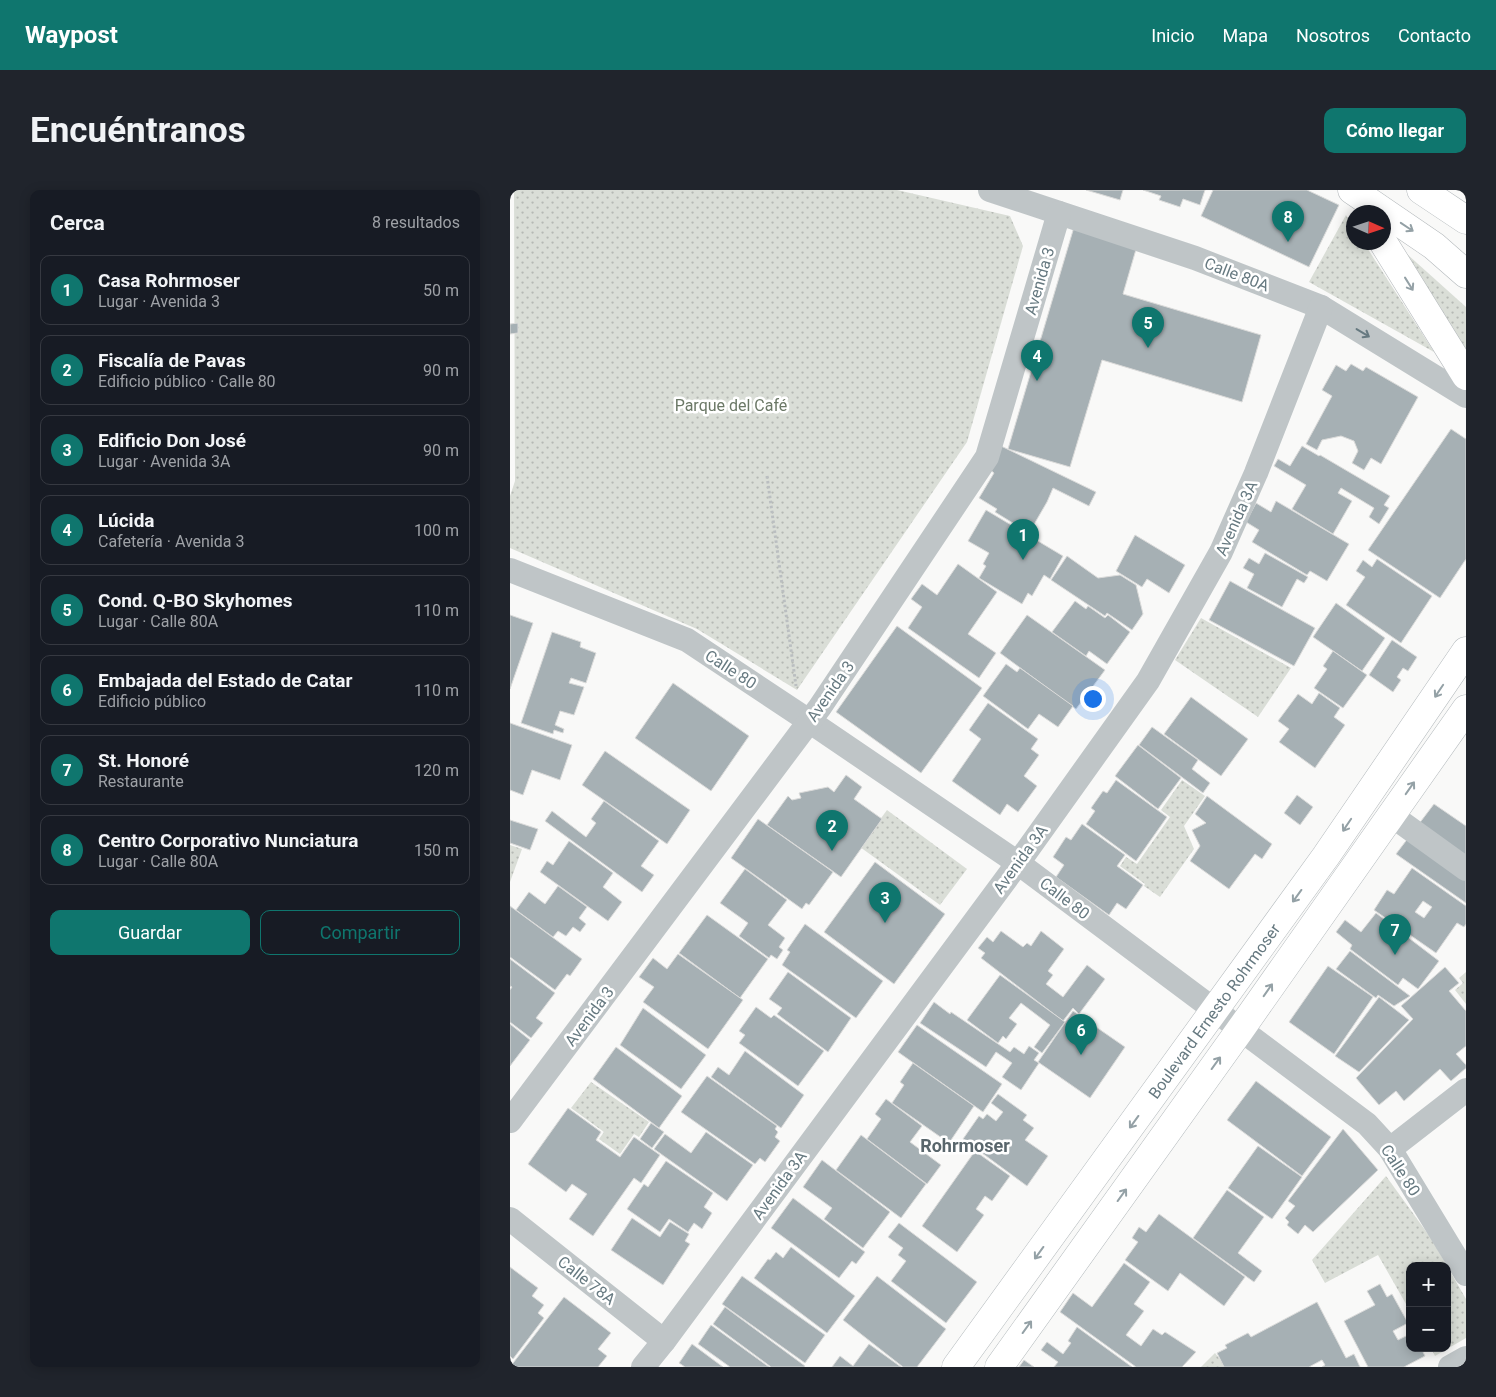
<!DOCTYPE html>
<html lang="es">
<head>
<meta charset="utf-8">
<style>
	body { margin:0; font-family:Roboto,sans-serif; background:#20242c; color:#f1f3f6 }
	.controls { position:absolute; right:15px; bottom:15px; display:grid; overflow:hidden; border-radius:10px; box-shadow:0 2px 12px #0003 }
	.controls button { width:45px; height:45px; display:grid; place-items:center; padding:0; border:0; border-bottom:1px solid #363941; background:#171b24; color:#f1f3f6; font:25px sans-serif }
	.compass { position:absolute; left:836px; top:15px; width:45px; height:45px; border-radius:50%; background:#171b24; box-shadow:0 2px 12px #0003; rotate:93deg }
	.you { position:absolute; left:582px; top:508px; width:18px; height:18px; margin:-12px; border:4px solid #fff; border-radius:50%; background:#1a73e8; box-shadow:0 0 0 8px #1a73e833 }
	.badge { display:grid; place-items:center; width:32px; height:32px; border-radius:50%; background:#0f766e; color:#fff; font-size:16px; font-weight:700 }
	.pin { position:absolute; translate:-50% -41px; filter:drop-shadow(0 1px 2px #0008) }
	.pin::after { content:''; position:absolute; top:26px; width:18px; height:15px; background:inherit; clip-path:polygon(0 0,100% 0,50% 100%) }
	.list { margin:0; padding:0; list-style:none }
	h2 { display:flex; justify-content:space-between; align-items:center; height:65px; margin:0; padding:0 20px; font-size:21px }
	h2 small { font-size:16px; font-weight:400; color:#9ea1a6 }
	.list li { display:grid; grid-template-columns:32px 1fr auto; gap:15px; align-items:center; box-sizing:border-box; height:70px; margin:0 10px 10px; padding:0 10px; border:1px solid #363941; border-radius:10px }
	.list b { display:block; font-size:19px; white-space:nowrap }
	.list p { margin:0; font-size:16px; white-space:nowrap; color:#9ea1a6 }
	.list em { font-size:16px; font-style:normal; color:#9ea1a6 }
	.actions { display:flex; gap:10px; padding:15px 20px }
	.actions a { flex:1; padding:11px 0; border:1px solid #0f766e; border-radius:10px; text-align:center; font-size:18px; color:#0f766e }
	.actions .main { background:#0f766e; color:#fff }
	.map { position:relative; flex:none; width:956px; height:1177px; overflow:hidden; border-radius:10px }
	header { display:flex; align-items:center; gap:30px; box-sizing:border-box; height:70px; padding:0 25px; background:#0f766e; color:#fff }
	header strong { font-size:24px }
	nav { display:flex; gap:28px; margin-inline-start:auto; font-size:18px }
	.intro { display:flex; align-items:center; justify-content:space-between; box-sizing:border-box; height:120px; padding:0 30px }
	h1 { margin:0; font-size:35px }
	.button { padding:12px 22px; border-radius:10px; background:#0f766e; color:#fff; font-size:18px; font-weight:700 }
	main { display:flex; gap:30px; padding:0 30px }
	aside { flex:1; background:#171b24; border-radius:10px; box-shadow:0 2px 12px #0003 }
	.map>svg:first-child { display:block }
	.grass { fill:url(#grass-dots) }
	.building { fill:#a6b0b4; stroke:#dbdbda; fill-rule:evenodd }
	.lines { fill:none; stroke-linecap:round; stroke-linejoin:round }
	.major-casing { stroke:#b3b9bc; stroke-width:29 }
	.highway-casing { stroke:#b3b8bb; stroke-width:29 }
	.path { stroke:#babec0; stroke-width:3; stroke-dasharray:2.5 2.5; stroke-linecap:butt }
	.minor { stroke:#bfc5c7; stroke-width:24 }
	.major { stroke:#fff; stroke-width:28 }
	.highway { stroke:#fff; stroke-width:28 }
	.oneway { stroke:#94a1a6 }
	.oneway2 { stroke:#667980 }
	.labels { text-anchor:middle; stroke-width:5; stroke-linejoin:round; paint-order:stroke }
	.street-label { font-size:16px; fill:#667980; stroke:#fff }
	.park-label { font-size:16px; fill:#6b7866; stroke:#fff }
	.neighbourhood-label { font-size:18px; font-weight:bold; fill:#59666c; stroke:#fff }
</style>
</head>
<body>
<header>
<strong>Waypost</strong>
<nav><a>Inicio</a><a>Mapa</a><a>Nosotros</a><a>Contacto</a></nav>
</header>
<div class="intro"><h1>Encuéntranos</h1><a class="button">Cómo llegar</a></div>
<main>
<aside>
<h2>Cerca<small>8 resultados</small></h2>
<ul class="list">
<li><span class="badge">1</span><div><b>Casa Rohrmoser</b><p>Lugar · Avenida 3</p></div><em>50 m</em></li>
<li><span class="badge">2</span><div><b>Fiscalía de Pavas</b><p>Edificio público · Calle 80</p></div><em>90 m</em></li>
<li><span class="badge">3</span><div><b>Edificio Don José</b><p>Lugar · Avenida 3A</p></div><em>90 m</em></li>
<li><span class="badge">4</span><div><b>Lúcida</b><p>Cafetería · Avenida 3</p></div><em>100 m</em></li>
<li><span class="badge">5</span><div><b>Cond. Q-BO Skyhomes</b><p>Lugar · Calle 80A</p></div><em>110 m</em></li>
<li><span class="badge">6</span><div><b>Embajada del Estado de Catar</b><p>Edificio público</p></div><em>110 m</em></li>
<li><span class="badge">7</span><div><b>St. Honoré</b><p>Restaurante</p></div><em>120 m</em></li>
<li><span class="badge">8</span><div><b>Centro Corporativo Nunciatura</b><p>Lugar · Calle 80A</p></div><em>150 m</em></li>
</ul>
<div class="actions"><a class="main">Guardar</a><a>Compartir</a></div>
</aside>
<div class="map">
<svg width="956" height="1177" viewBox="0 0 956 1177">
	<defs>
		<pattern id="grass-dots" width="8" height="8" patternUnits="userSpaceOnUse" patternTransform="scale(1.25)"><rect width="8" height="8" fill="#daded7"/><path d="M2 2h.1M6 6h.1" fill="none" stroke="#b5b9b4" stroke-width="1.8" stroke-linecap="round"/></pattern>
	</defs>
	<rect width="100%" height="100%" fill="#f9f9f8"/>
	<g class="grass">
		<polygon points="4,0 387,0 500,26 513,56 457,252 287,500 187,439 0,358 0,306 5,291"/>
		<polygon points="836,25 843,37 844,52 854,53 924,162 799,92"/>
		<polygon points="878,47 956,117 956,173"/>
		<polygon points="691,428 781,478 748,527 665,470"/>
		<polygon points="672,590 695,606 674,636 684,659 650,707 634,696 635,694 610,676 616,667 627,674 660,627 651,620"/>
		<polygon points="377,620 457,679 430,715 350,657"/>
		<polygon points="0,655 12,659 0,692"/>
		<polygon points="956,782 956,814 945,800 953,793 949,788"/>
		<polygon points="81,892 139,932 129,947 124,944 110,964 89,949 94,942 61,918"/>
		<polygon points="876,986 923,1051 937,1076 900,1076 900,1121 868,1065 815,1093 802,1070"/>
		<polygon points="937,1076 956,1109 956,1148 925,1166 921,1158 937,1158"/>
		<polygon points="705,1163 716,1177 691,1177"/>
	</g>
	<g class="building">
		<polygon points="576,0 613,0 610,10"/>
		<polygon points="633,0 695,0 690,15 673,9 670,17 649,10 651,6"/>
		<polygon points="703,0 797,0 829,15 799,77 691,26"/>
		<polygon points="564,37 627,56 613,104 751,145 732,212 592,170 560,277 498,259"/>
		<polygon points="8,133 8,143 0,144 0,134"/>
		<polygon points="841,174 853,181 856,177 908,207 871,274 861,268 854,280 842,273 848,261 844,251 831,246 812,250 807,260 796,254 822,206 812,200 826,175 836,181"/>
		<polygon points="941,239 956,249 956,369 930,408 858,360"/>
		<polygon points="489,255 586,302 579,316 543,298 537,312 519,343 485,322 487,319 469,308 484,283 478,278"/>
		<polygon points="792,256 809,266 810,265 880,306 874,315 879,318 869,334 859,327 864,318 831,298 828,303 842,311 823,344 782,319 796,295 764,276 768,269 780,276"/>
		<polygon points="766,311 839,354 817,391 800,381 797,385 742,352 749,340 736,332 746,313 761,322"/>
		<polygon points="476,320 553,366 540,389 534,385 522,406 518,403 512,414 469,388 476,376 473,374 479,363 458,351"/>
		<polygon points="625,345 675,375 659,403 637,389 632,397 606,381"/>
		<polygon points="755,363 798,387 794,393 787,389 772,417 737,398 744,384 733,378 739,368 749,374"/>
		<polygon points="557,366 588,388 610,385 626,395 633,424 622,440 597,423 595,426 541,390"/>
		<polygon points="867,369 922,406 891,453 836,415 855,387 846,381 853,370 862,377"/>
		<polygon points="448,374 487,402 458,444 486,463 469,488 398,438 412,417 401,409 412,394 427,405"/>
		<polygon points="720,391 805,438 784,476 699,430"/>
		<polygon points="565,411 576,419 578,416 595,428 598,425 620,442 597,474 579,461 576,466 542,442"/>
		<polygon points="826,413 875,448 852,481 803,447"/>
		<polygon points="0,425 23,433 0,499"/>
		<polygon points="517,425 595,480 566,519 490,463"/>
		<polygon points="387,436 472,498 411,583 326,522"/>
		<polygon points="42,442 71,452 70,457 86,463 76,493 61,488 59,493 74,497 64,525 50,521 45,535 54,539 53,543 44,540 43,544 11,533"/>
		<polygon points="882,450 907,467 898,481 893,478 887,487 891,490 883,502 859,485"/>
		<polygon points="823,461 857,485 833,518 804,498 817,479 813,476"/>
		<polygon points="496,474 507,482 510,478 563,516 548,537 529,524 518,539 473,506"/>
		<polygon points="163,493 239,546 201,601 125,548"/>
		<polygon points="809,503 830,518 824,527 835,535 805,578 769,552 779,539 768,531 788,504 802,514"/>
		<polygon points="681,507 738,549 711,586 654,544"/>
		<polygon points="478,513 528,549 521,559 529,565 514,586 527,596 508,622 497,614 490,625 442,591 471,549 459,540"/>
		<polygon points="0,533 62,555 50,590 22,580 13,605 0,600"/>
		<polygon points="642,537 688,570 682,579 700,593 693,603 629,555"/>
		<polygon points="628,555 671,588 648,619 605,586"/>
		<polygon points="95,561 180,620 157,654 72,595"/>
		<polygon points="336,585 352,597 344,609 372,629 331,687 257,635 278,606 282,610 291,608 289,603 318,597 324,602"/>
		<polygon points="606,590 657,627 626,671 576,634 585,621 581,618 593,601 597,603"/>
		<polygon points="787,605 803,617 790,635 774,623"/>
		<polygon points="697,606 762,654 752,669 745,664 719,699 680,671 690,656 682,640 696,633 685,624"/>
		<polygon points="94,611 149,651 131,676 144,685 132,702 35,631 42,621 76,647 86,633 81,629"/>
		<polygon points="924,614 956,636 956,713 886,664"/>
		<polygon points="248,629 323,682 299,715 296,713 292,719 221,668"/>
		<polygon points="0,630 28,639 20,660 0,653"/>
		<polygon points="572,634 615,665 607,676 633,695 616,719 607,713 599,725 546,687 554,675 543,667 556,647 561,650"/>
		<polygon points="59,651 103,683 93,697 112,712 98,731 30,682 37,671 43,675"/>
		<polygon points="365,672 435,724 384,794 314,742"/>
		<path d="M902 678 956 716V734L954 737 947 733 926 763 864 720 877 700 884 704ZM913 711 922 717 914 728 905 722Z"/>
		<polygon points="235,679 277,710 258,735 275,748 269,757 273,760 267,769 261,765 259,768 229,746 238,733 210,713"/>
		<polygon points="48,696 77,717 69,728 76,734 70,742 63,737 56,746 48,741 43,747 6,720 19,702 35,714"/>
		<polygon points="0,716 72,769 60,786 57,784 45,800 0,767"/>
		<polygon points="866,723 929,771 908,799 893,788 888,795 840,759 842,755 826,742 835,730 851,742"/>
		<polygon points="197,725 258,769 230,808 169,763"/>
		<polygon points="295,734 373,791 346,828 272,775 280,762 277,760"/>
		<polygon points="491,741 513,757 517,753 521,756 531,741 554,759 538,781 543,785 536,794 553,807 577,775 595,789 569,824 563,818 553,831 471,768 475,763 468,758 477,747 483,752"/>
		<polygon points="840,761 900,806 884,816 868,805 866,808 826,779"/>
		<polygon points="168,764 233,810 198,859 133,812 144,797 129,787 143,768 157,779"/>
		<polygon points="0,769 45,803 26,828 33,833 21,848 0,832 0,800 2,797 0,796"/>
		<polygon points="818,776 863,807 824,864 779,832"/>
		<polygon points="935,777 949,793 939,801 956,821 956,856 946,864 956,875 956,878 941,891 930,879 894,911 886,901 869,915 846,888 903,829 891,816"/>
		<polygon points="278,782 341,828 318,862 267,824 272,818 259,809"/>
		<polygon points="490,785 555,832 532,863 524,857 540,835 511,813 499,828 507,834 496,849 493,846 488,853 457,830"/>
		<polygon points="869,807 899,830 849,882 825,866"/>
		<polygon points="424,812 440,824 441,822 500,862 504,857 514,864 519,856 529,863 524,870 529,873 511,900 492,887 502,873 486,862 476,877 410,833"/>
		<polygon points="246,817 261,828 264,825 314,861 288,896 229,853 235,845 229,841"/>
		<polygon points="133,818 196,865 171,899 110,855"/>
		<polygon points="563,821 615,857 580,908 528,872"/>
		<polygon points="0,834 20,850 0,876"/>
		<polygon points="407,835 492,894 473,922 388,862"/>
		<polygon points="106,857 172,906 149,938 83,889"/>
		<polygon points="235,861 294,905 271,938 201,887 208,877 219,885"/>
		<polygon points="403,873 464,916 439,953 382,913 394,895 390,892"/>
		<polygon points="197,886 267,936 265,939 268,942 265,947 270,951 255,972 250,968 245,974 171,922"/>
		<polygon points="746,891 821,947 792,986 717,930"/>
		<polygon points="488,904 517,925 513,930 524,938 515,950 538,966 517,996 453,949 469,926 473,929 477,924 486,931 493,922 481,913"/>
		<polygon points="376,909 412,936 400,952 431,975 417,994 357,949 371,929 365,924"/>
		<polygon points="58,918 91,942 86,950 110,967 124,947 150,965 131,993 124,988 83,1046 59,1029 77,1004 62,994 56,1002 18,974"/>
		<polygon points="141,933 154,942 142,958 130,949"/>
		<polygon points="833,939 868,980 803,1042 795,1035 788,1044 777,1035 779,1032 775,1028 785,1016 778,1011"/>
		<polygon points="196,942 243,975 217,1011 144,959 155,944 181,963"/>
		<polygon points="351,945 416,994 391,1028 326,980"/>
		<polygon points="748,956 792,987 762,1029 718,998"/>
		<polygon points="465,961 500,986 482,1011 475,1006 466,1019 474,1025 447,1062 412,1036"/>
		<polygon points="312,970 380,1022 353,1058 314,1029 322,1018 293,997"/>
		<polygon points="156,971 203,1003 194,1017 202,1023 192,1039 184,1033 178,1042 159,1029 150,1042 117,1019 134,994 138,997"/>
		<polygon points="717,1000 754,1027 728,1063 752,1081 744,1092 683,1048"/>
		<polygon points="283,1008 355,1062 346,1074 342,1071 329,1088 261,1038"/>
		<polygon points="649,1024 735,1087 714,1116 670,1083 658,1101 615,1070 628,1052 622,1048 629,1037 636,1042"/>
		<polygon points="122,1028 150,1047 160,1032 179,1044 175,1051 180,1054 153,1095 101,1060"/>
		<polygon points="389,1033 467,1092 436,1133 381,1091 396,1071 388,1065 393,1058 378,1047"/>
		<polygon points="281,1057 345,1106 317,1143 244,1088 258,1069 260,1070 266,1062 273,1068"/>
		<polygon points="614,1073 640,1092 624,1114 634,1121 616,1145 631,1156 643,1139 652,1145 655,1142 686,1162 672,1177 626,1177 550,1122 563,1103 582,1117"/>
		<polygon points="0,1077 28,1098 22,1106 34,1115 28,1123 34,1128 3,1169 0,1166"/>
		<polygon points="232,1086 315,1145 295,1173 212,1114"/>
		<polygon points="367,1086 436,1139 407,1177 393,1177 333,1130"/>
		<polygon points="870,1094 877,1107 882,1104 898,1133 883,1141 888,1150 900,1144 900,1158 911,1158 915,1166 894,1177 858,1177 834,1131 865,1115 857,1101"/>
		<polygon points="54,1107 101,1143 88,1159 97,1166 88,1177 0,1177"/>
		<polygon points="807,1112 836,1168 844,1164 850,1177 812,1177 815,1175 812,1170 799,1177 714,1177 707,1163 717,1158 715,1155 738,1143 741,1147"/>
		<polygon points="215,1117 295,1176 294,1177 261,1177 203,1134"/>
		<polygon points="201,1135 259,1177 220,1177 188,1154"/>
		<polygon points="567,1137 622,1177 544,1177 548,1172 531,1160 537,1152 553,1164 561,1153 558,1151"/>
		<polygon points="182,1154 213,1177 175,1177 169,1173"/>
		<polygon points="359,1154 391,1177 322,1177 330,1166 343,1176"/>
		<polygon points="514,1170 524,1177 509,1177"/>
	</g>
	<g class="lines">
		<g class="major-casing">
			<g id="major">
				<polyline points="446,1177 816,666 956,461"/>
				<polyline points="489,1177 730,840 956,519"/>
			</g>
		</g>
		<g class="highway-casing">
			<g id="highway">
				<polyline points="842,0 924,56 956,84"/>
				<polyline points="911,0 956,30"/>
				<polyline points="873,52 956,186"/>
			</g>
		</g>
		<polyline class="path" points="257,286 286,496"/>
		<g class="minor">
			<polyline points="480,0 685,68 811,117 956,206"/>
			<polyline points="0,380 177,450 299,531 508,673 857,934 880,959 956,1084"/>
			<polyline points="881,625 956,679"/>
			<polyline points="0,931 310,517 477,267 549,23"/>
			<polyline points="880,959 956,900"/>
			<polyline points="0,1029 154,1151"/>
			<polyline points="133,1177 154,1151 508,673 638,491 711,362 746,283 811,117"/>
			<polyline points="940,1177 956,1168"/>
		</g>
		<use href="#major" class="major"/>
		<use href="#highway" class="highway"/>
	</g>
	<defs><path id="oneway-shaft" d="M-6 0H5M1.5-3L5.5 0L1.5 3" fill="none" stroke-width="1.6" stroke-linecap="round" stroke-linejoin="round" transform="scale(1.25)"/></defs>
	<g class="oneway">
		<use href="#oneway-shaft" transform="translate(897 37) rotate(34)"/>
		<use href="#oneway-shaft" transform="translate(899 94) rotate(58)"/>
		<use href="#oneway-shaft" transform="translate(929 501) rotate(124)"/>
		<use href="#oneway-shaft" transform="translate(900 598) rotate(-55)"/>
		<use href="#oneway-shaft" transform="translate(837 635) rotate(124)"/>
		<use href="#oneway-shaft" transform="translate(787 706) rotate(126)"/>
		<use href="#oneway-shaft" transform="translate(758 800) rotate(-55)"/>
		<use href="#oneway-shaft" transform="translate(706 873) rotate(-54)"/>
		<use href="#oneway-shaft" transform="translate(624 932) rotate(126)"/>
		<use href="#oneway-shaft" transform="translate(612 1005) rotate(-54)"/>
		<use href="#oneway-shaft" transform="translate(529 1063) rotate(126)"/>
		<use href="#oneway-shaft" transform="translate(517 1137) rotate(-54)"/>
	</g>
	<use class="oneway2" href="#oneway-shaft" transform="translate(853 143) rotate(31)"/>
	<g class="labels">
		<g class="street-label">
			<text transform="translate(727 84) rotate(21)" y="6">Calle 80A</text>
			<text transform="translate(529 91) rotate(-74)" y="6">Avenida 3</text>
			<text transform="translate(726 328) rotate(-66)" y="6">Avenida 3A</text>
			<text transform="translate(221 479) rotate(33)" y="6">Calle 80</text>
			<text transform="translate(320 501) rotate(-55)" y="6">Avenida 3</text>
			<text transform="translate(510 669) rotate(-54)" y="6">Avenida 3A</text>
			<text transform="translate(555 708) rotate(37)" y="6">Calle 80</text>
			<text transform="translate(704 821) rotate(-54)" y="6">Boulevard Ernesto Rohrmoser</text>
			<text transform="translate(79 826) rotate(-53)" y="6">Avenida 3</text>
			<text transform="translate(891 980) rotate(57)" y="6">Calle 80</text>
			<text transform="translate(269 995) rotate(-54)" y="6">Avenida 3A</text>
			<text transform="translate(77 1090) rotate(38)" y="6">Calle 78A</text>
		</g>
		<g class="park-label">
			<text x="221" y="221">Parque del Café</text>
		</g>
		<g class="neighbourhood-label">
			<text x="455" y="962">Rohrmoser</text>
		</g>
	</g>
</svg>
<div class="controls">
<button>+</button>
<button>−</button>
</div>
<svg class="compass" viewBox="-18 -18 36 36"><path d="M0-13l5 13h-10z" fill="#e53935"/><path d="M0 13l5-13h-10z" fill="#9ea1a6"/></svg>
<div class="you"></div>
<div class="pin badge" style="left:513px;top:370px">1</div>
<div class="pin badge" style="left:322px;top:661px">2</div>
<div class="pin badge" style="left:375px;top:733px">3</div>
<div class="pin badge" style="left:527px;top:191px">4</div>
<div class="pin badge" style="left:638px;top:158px">5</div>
<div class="pin badge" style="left:571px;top:865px">6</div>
<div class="pin badge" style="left:885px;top:765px">7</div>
<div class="pin badge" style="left:778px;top:52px">8</div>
</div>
</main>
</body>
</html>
